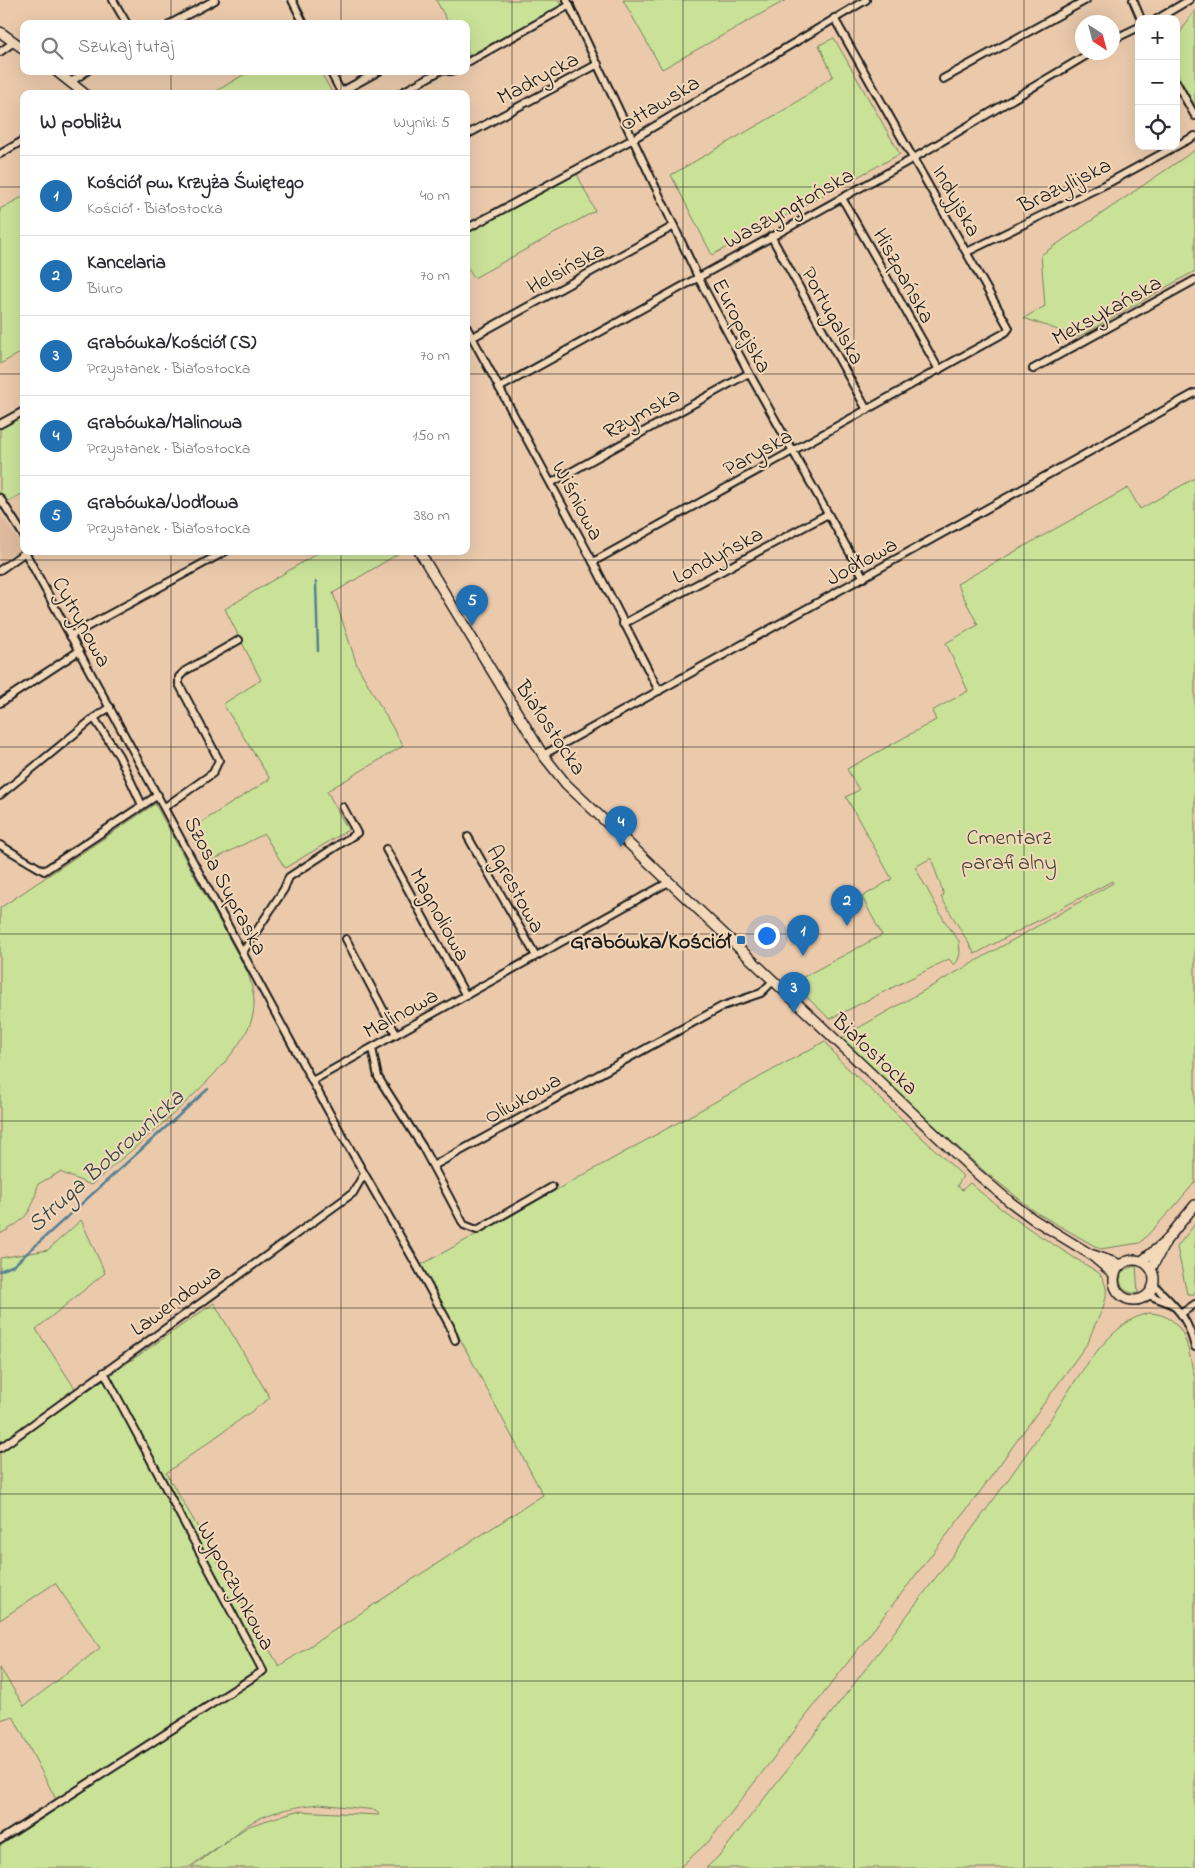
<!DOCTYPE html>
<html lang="pl">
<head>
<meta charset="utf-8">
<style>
	body { margin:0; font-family:"Indie Flower",sans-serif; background:#f2f2f3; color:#2b2b33 }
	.controls { position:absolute; right:15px; top:15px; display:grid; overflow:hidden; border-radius:10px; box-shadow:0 5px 20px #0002 }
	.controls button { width:45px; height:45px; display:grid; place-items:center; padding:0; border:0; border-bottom:1px solid #e1e1e2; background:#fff; color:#2b2b33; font:25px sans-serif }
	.compass { position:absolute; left:1075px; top:15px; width:45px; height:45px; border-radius:50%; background:#fff; box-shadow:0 5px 20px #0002; rotate:144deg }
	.you { position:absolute; left:766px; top:935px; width:18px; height:18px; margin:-12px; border:4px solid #fff; border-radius:50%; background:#1a73e8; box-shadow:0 0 0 8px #1a73e833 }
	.badge { display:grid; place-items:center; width:32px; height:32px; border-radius:50%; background:#1f6fb2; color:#fff; font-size:16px; font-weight:700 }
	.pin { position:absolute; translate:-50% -41px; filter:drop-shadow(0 1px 2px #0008) }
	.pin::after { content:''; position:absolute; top:26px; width:18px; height:15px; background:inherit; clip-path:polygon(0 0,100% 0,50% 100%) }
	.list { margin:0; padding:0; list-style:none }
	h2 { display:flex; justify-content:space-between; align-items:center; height:65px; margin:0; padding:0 20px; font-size:21px }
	h2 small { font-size:16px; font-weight:400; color:#7c7c81 }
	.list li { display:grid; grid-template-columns:32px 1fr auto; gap:15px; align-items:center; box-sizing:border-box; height:80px; padding:0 20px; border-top:1px solid #e1e1e2 }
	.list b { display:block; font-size:19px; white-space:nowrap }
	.list p { margin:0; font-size:16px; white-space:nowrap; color:#7c7c81 }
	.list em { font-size:16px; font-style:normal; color:#7c7c81 }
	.icon { flex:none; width:28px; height:28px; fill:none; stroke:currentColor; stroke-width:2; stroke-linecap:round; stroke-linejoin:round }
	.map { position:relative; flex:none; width:1195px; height:1868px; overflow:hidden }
	.search { position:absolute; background:#fff; box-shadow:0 5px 20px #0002; left:20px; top:20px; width:450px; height:55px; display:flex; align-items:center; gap:12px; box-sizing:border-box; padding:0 18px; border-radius:10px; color:#7c7c81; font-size:19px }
	.panel { position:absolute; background:#fff; box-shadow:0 5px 20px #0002; left:20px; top:90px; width:450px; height:465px; border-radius:10px }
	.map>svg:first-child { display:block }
	.built { fill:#dfbb9e }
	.green { fill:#c9e298; stroke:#727f5a; fill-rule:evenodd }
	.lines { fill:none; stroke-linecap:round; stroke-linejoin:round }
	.stream { stroke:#568090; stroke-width:2.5 }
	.street-casing { stroke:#1c1c1c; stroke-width:10 }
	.secondary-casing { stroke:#1c1c1c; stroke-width:12 }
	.street { stroke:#f3d9ba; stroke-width:6 }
	.secondary { stroke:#f3d9ba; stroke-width:9 }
	.grid { fill:none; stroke:#1c1c1c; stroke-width:1; stroke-opacity:0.55 }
	.poi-dot { fill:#1f6fb2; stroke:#f3d9ba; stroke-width:2 }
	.labels { text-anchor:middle; stroke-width:4; stroke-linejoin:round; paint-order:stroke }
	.street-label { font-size:22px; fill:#1c1c1c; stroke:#f3d9ba }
	.park-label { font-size:22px; fill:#3f4435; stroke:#f3d9ba }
	.poi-label { font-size:22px; font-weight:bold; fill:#1c1c1c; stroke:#f3d9ba; text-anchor:end }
	.water-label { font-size:24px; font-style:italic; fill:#34464c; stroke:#f3d9ba }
</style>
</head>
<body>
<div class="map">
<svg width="1195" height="1868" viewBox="0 0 1195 1868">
	<rect width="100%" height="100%" fill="#ebcaac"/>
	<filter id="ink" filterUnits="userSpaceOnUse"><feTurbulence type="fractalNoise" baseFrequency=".02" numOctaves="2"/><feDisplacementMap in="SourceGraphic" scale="10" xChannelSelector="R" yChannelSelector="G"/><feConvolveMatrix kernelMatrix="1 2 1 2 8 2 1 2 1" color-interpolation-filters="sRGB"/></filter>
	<g filter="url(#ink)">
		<polygon class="built" points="0,513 23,547 0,563"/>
		<g class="green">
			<polygon points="436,0 560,0 562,5 468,56 466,24 449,24"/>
			<polygon points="623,0 786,0 662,69"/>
			<polygon points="1195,10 1195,106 1176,71 1176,39"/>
			<polygon points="834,38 900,154 712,255 671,175 791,106 833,76 819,45"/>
			<polygon points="250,71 320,71 333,94 220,94 218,90"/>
			<polygon points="1195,150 1195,271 1078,337 1024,318 1045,306 1041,255"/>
			<polygon points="577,174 595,211 474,278 466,265 466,234"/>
			<polygon points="24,196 24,351 0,364 0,209"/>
			<polygon points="24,415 24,493 0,505 0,428"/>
			<polygon points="1195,478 1195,1182 1173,1208 1140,1243 1100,1249 1037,1213 984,1171 839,1039 1113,883 1112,881 975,954 941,897 944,895 931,858 915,867 944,920 959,941 960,953 958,960 954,965 949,959 830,1019 792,983 882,935 862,897 892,879 846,797 859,790 847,769 936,720 932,711 968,691 946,643 978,625 957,584 1128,488 1140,509"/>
			<polygon points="321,551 401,552 333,593 357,665 403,746 327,791 348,830 285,868 264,834 207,863 189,830 270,779 223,704 261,680 225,609"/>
			<path d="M155 804 248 973C252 987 256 1000 253 1014 245 1062 130 1150 91 1185L60 1172 38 1184C32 1213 27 1219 0 1234V908Z"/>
			<path d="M825 1041 839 1060 963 1176 957 1186 962 1190 970 1183C1010 1219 1054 1245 1099 1273 1118 1297 1094 1318 1089 1341L974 1500 709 1841 679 1868H191L235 1835 188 1868H0V1846L60 1807 13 1716 0 1720V1668L24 1706 100 1648 55 1583 0 1620V1258L48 1250 81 1220 105 1273 36 1329 80 1396 214 1303 270 1398 166 1473 279 1666 543 1495 421 1265ZM319 1804 376 1810 379 1815 296 1811 249 1826 235 1835C255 1814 291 1807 319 1804Z"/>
			<polygon points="1195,1224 1195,1294 1187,1294 1177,1247"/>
			<path d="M1136 1266 1138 1293C1124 1295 1115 1282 1124 1270Z"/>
			<path d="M1149 1313C1187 1315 1187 1348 1195 1378V1868H706L721 1854C830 1713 944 1574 1045 1427 1069 1393 1106 1321 1149 1313Z"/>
		</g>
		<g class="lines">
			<g class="stream">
				<polyline points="316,582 318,651"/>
				<polyline points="0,1271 14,1265 208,1089"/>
			</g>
			<g class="street-casing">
				<g id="street">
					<polyline points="113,0 127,24"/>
					<polyline points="292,0 304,24"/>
					<polyline points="567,0 698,277 749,373 864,578"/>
					<polyline points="1133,0 1141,19"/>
					<polyline points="1157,19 1189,0"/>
					<polyline points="170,24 215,0"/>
					<polyline points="1112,40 1139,27"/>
					<polyline points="0,52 14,42"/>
					<polyline points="466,63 570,5"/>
					<polyline points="330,71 342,94"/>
					<polyline points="448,71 452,71"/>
					<polyline points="943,79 1086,0"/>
					<polyline points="71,82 87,71"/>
					<polyline points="1176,82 1195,116"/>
					<polyline points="341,92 379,71"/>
					<polyline points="399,94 440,71"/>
					<polyline points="466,135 598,64"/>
					<polyline points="1176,146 1195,136"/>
					<polyline points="0,154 24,140"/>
					<polyline points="842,198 939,370"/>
					<polyline points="466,229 633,139 866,0"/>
					<polyline points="771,236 867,410"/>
					<polyline points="967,252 1110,182 1176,146"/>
					<polyline points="466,326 593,562 659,691"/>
					<polyline points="473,337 674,226"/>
					<polyline points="1033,369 1195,280"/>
					<polyline points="499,388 914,158 1092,52"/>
					<polyline points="0,424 24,411"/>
					<polyline points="551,483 749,373"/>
					<polyline points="0,498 24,536"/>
					<polyline points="25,552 329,1112 416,1264 450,1326 455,1340"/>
					<polyline points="593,562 1006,332 1009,328 834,18"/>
					<polyline points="0,570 27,551"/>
					<polyline points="623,624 828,514"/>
					<polyline points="70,636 226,551"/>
					<polyline points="0,703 79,651"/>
					<polyline points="110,707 94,718 119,756 142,805"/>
					<polyline points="543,755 1195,393"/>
					<polyline points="0,795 94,718"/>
					<polyline points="165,807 213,773 219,760 179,684 179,677 185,671 239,640"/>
					<polyline points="468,837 536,956"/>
					<polyline points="0,845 44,871 158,795"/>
					<polyline points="386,849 466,996"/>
					<polyline points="346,939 396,1034"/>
					<polyline points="243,952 284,889 289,877 357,833 343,807"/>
					<polyline points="372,1048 378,1077 422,1146 464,1225 477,1230 552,1187"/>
					<polyline points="312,1081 669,882"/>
					<polyline points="433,1166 723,1006 761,993 773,981"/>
					<path d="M1153 1284C1176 1308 1186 1313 1195 1347"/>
					<polyline points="1145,1296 1151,1296 1172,1304"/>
					<polyline points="1182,1313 1195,1304"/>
					<polyline points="0,1448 353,1193 364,1174"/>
					<polyline points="0,1840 263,1671 104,1372"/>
				</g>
			</g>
			<g class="secondary-casing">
				<g id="secondary">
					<polyline points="0,32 24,49"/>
					<polyline points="56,71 85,94"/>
					<polyline points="419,551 543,755 566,784 974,1171 1009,1201 1033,1219 1090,1254 1115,1275"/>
					<polyline points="1093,1255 1121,1265"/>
					<circle cx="1134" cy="1280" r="20"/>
					<polyline points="1142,1261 1165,1242 1195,1205"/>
					<polyline points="1151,1269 1165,1243"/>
				</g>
			</g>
			<use href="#street" class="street"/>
			<use href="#secondary" class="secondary"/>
		</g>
	</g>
	<path class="grid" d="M171 0V24M341 0V24M512 0V1868M683 0V1868M854 0V1868M1024 0V1868M171 71V94M341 71V94M0 187H24M466 187H1195M0 374H24M466 374H1195M171 551V1868M341 551V1868M0 560H1195M0 747H1195M0 934H1195M0 1121H1195M0 1308H1195M0 1494H1195M0 1681H1195"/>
	<rect class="poi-dot" x="736" y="935" width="10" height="10" rx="2.5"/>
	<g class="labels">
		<g class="street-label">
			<text transform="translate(537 77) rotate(-28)" y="8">Madrycka</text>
			<text transform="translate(659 102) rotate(-31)" y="8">Ottawska</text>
			<text transform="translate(1064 184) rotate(-26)" y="8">Brazylijska</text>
			<text transform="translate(958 200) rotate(61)" y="8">Indyjska</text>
			<text transform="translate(788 207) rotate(-29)" y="8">Waszyngtońska</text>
			<text transform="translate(565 267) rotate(-29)" y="8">Helsińska</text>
			<text transform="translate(905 275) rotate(61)" y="8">Hiszpańska</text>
			<text transform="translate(1106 309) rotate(-29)" y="8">Meksykańska</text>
			<text transform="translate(834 315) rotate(61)" y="8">Portugalska</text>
			<text transform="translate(743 325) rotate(62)" y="8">Europejska</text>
			<text transform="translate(641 412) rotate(-29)" y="8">Rzymska</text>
			<text transform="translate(757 451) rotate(-29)" y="8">Paryska</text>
			<text transform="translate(579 500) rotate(62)" y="8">Wiśniowa</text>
			<text transform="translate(717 554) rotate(-28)" y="8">Londyńska</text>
			<text transform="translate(861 560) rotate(-29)" y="8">Jodłowa</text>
			<text transform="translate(83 621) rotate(61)" y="8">Cytrynowa</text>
			<text transform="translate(552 727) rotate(56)" y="8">Białostocka</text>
			<text transform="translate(227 885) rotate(62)" y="8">Szosa Supraska</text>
			<text transform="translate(517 888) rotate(61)" y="8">Agrestowa</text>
			<text transform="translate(441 914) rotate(61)" y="8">Magnoliowa</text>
			<text transform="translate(400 1012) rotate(-29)" y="8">Malinowa</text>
			<text transform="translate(876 1053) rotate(43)" y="8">Białostocka</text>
			<text transform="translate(522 1097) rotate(-29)" y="8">Oliwkowa</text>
			<text transform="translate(175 1299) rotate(-36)" y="8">Lawendowa</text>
			<text transform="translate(237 1585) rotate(62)" y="8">Wypoczynkowa</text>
		</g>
		<g class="park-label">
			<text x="1009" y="844">Cmentarz<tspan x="1009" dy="25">parafialny</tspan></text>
		</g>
		<g class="poi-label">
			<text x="731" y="948">Grabówka/Kościół</text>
		</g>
		<g class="water-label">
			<text transform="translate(105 1160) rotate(-42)" y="8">Struga Bobrownicka</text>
		</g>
	</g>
</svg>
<div class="controls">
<button>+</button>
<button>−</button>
<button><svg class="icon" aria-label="locate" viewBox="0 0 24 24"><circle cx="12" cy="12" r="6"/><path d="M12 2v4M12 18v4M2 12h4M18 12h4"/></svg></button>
</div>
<svg class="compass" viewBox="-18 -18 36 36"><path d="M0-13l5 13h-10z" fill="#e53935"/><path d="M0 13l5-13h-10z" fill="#7c7c81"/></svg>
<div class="you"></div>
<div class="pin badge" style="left:803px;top:956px">1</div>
<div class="pin badge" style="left:847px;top:926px">2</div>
<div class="pin badge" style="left:794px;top:1013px">3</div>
<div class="pin badge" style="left:621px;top:847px">4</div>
<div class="pin badge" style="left:472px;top:626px">5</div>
<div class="search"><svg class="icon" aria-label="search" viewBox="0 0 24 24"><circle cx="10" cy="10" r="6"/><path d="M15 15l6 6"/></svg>Szukaj tutaj</div>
<section class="panel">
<h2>W pobliżu<small>Wyniki: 5</small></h2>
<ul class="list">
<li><span class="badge">1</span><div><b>Kościół pw. Krzyża Świętego</b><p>Kościół · Białostocka</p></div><em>40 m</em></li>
<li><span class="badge">2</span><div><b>Kancelaria</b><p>Biuro</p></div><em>70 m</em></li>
<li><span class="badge">3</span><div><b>Grabówka/Kościół (S)</b><p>Przystanek · Białostocka</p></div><em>70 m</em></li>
<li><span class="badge">4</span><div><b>Grabówka/Malinowa</b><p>Przystanek · Białostocka</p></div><em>150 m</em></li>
<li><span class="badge">5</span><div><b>Grabówka/Jodłowa</b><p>Przystanek · Białostocka</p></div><em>380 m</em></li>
</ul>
</section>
</div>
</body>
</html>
